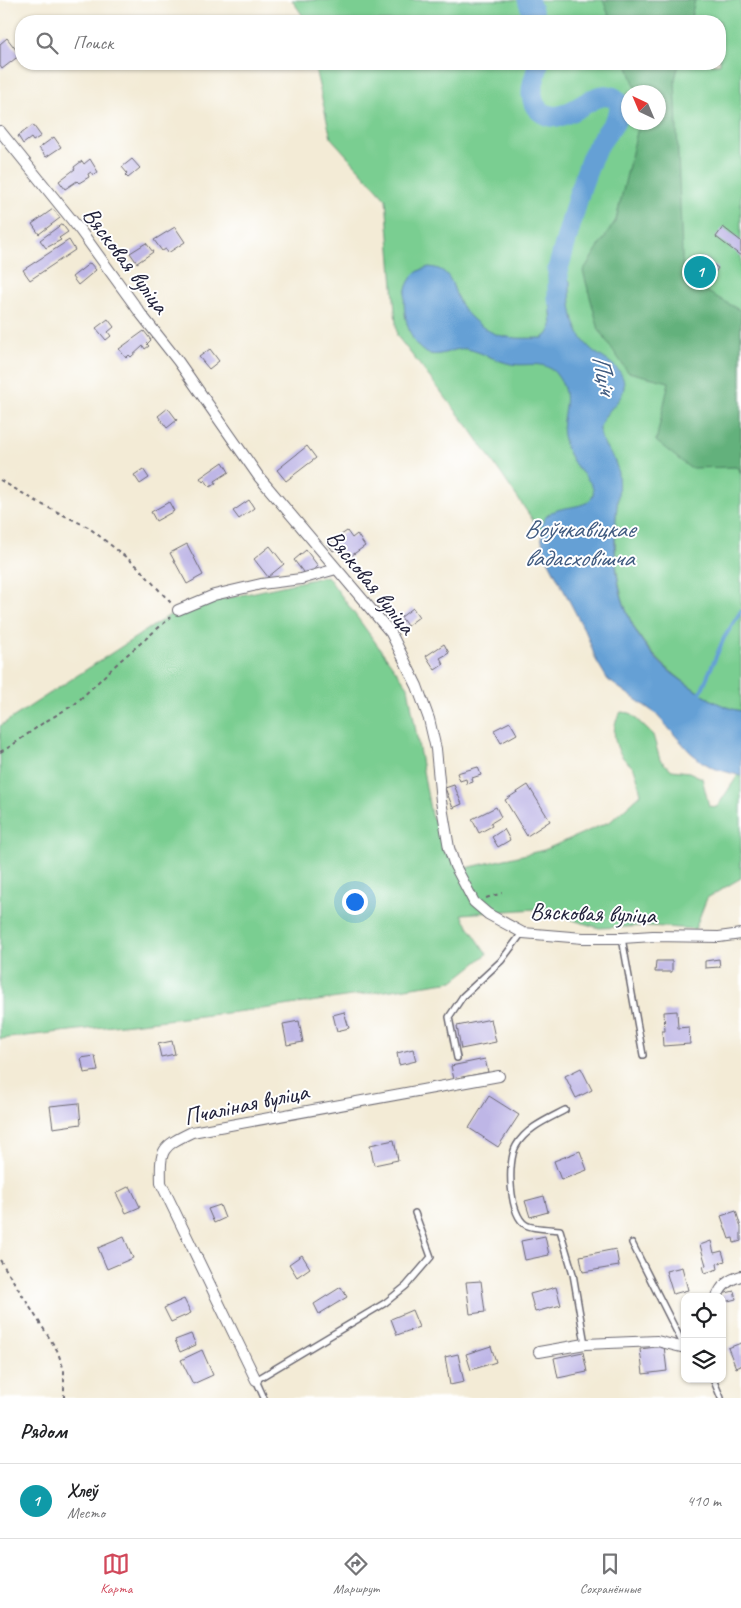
<!DOCTYPE html>
<html lang="ru">
<head>
<meta charset="utf-8">
<style>
	body { margin:0; font-family:Caveat,sans-serif; background:#f2f2f2; color:#202124 }
	.controls { position:absolute; right:15px; bottom:15px; display:grid; overflow:hidden; border-radius:10px; box-shadow:0 1px 4px #0004 }
	.controls button { width:45px; height:45px; display:grid; place-items:center; padding:0; border:0; border-bottom:1px solid #e0e0e0; background:#fff; color:#202124; font:25px sans-serif }
	.compass { position:absolute; left:621px; top:85px; width:45px; height:45px; border-radius:50%; background:#fff; box-shadow:0 1px 4px #0004; rotate:316deg }
	.you { position:absolute; left:354px; top:901px; width:18px; height:18px; margin:-12px; border:4px solid #fff; border-radius:50%; background:#1a73e8; box-shadow:0 0 0 8px #1a73e833 }
	.badge { display:grid; place-items:center; width:32px; height:32px; border-radius:50%; background:#d1495b; color:#fff; font-size:16px; font-weight:700 }
	.pin { position:absolute; translate:-50% -50%; border:2px solid #fff; box-shadow:0 1px 5px #0006 }
	.list { margin:0; padding:0; list-style:none }
	h2 { display:flex; justify-content:space-between; align-items:center; height:65px; margin:0; padding:0 20px; font-size:21px }
	h2 small { font-size:16px; font-weight:400; color:#757577 }
	.list li { display:grid; grid-template-columns:32px 1fr auto; gap:15px; align-items:center; box-sizing:border-box; height:75px; padding:0 20px; border-top:1px solid #e0e0e0 }
	.list b { display:block; font-size:19px; white-space:nowrap }
	.list p { margin:0; font-size:16px; white-space:nowrap; color:#757577 }
	.list em { font-size:16px; font-style:normal; color:#757577 }
	.icon { flex:none; width:28px; height:28px; fill:none; stroke:currentColor; stroke-width:2; stroke-linecap:round; stroke-linejoin:round }
	.map { position:relative; flex:none; width:741px; height:1398px; overflow:hidden }
	.search { position:absolute; background:#fff; box-shadow:0 1px 4px #0004; left:15px; right:15px; top:15px; height:55px; display:flex; align-items:center; gap:12px; box-sizing:border-box; padding:0 18px; border-radius:20px; color:#757577; font-size:19px }
	.sheet { height:140px; background:#fff }
	nav { display:flex; justify-content:space-around; align-items:center; box-sizing:border-box; height:70px; border-top:1px solid #e0e0e0; background:#fff; font-size:14px; color:#757577 }
	nav a { display:grid; justify-items:center; gap:2px }
	nav .on { color:#d1495b }
	.map>svg:first-child { display:block }
	.green { fill:#7ace91; stroke:#4e7866; fill-rule:evenodd }
	.forest { fill:#63b17b; stroke:#426a5b }
	.water { fill:#65a0d5; stroke:#446188 }
	.lines { fill:none; stroke-linecap:round; stroke-linejoin:round }
	.stream { stroke:#65a0d5; stroke-width:4 }
	.river { stroke:#65a0d5; stroke-width:21 }
	.building { fill:#beb6e6 }
	.service-casing { stroke:#6b6871; stroke-width:8 }
	.minor-casing { stroke:#6b6871; stroke-width:12 }
	.path { stroke:#6b6871; stroke-width:2; stroke-dasharray:4 4; stroke-linecap:butt }
	.service { stroke:#fff; stroke-width:5 }
	.minor { stroke:#fff; stroke-width:10 }
	.labels { text-anchor:middle; stroke-width:4; stroke-linejoin:round; paint-order:stroke }
	.street-label { font-size:24px; fill:#22223b; stroke:#fff }
	.water-label { font-size:25px; font-style:italic; fill:#405b80; stroke:#fff }
</style>
</head>
<body>
<div class="map">
<svg width="741" height="1398" viewBox="0 0 741 1398">
	<rect width="100%" height="100%" fill="#fff"/>
	<filter id="ink" filterUnits="userSpaceOnUse"><feTurbulence type="fractalNoise" baseFrequency=".02" numOctaves="2"/><feDisplacementMap in="SourceGraphic" scale="10" xChannelSelector="R" yChannelSelector="G"/><feConvolveMatrix kernelMatrix="1 2 1 2 8 2 1 2 1" color-interpolation-filters="sRGB"/></filter>
	<filter id="wash" filterUnits="userSpaceOnUse"><feTurbulence type="fractalNoise" baseFrequency=".0096" numOctaves="4" result="noise"/><feDisplacementMap in="SourceGraphic" scale="20" xChannelSelector="R" yChannelSelector="G"/><feGaussianBlur stdDeviation="1.12" result="paint"/><feColorMatrix in="noise" values="0 0 0 0 0 0 0 0 0 0 0 0 0 0 0 0 0 1.4 0 .05"/><feComposite in="paint" operator="in"/></filter>
	<g filter="url(#wash)">
		<rect width="100%" height="100%" fill="#f3ebd6"/>
		<g class="green">
			<path d="M292 0H741V711C721 708 703 695 687 684 623 638 612 588 616 513L541 532 471 430 397 336 386 199 331 138 314 64H720V21H304L303 16ZM628 92H658V122H628Z"/>
			<path d="M327 576 408 687 431 815 466 868 544 850 611 821 641 794C639 786 638 778 635 771 633 765 625 762 622 756 613 744 611 724 621 712L630 713 653 735 660 760 672 770 689 772 702 778 709 806 717 807 738 775 741 776V878L707 898 695 929 649 926 599 928 536 909 462 914 465 921 487 954 453 981 270 1008 0 1039V726L179 609Z"/>
		</g>
		<g class="forest">
			<polygon points="603,0 695,0 690,21 611,21"/>
			<polygon points="627,64 679,64 675,79 683,278 741,311 741,474 738,467 690,468 656,441 669,382 628,372 599,330 583,271 616,220 639,123 658,122 658,92 637,92"/>
		</g>
		<path class="water" d="M429 267C454 269 451 288 461 305 468 317 481 327 493 333 510 340 526 338 543 338L548 334 552 326 548 274 558 269 570 281C570 305 572 331 590 348 601 359 621 364 624 383 626 403 598 412 600 433 602 448 617 456 618 474 620 494 615 514 615 534 613 594 631 645 681 680 699 693 719 707 741 711V776L713 768 701 761 690 752 655 713 608 680 596 660 587 635 546 556C524 490 585 519 593 495 596 485 582 474 577 467 571 459 566 449 564 440 557 416 576 399 556 374 544 359 527 367 511 364 496 361 482 352 467 349 454 347 443 357 430 354 409 350 400 306 406 289 410 276 417 270 429 267Z"/>
		<g class="lines">
			<polyline class="stream" points="699,696 724,638 741,611"/>
			<g class="river">
				<polyline points="528,0 536,21"/>
				<path d="M538 64C537 74 531 84 532 94 533 102 534 106 540 111 563 130 588 93 608 96 615 97 617 100 620 105L619 114 615 121 599 144 592 157 581 187 558 269V299"/>
			</g>
		</g>
		<g id="blocks">
			<g class="building">
				<polygon points="7,38 20,55 2,69 0,66 0,44"/>
				<polygon points="33,125 41,136 33,141 31,138 23,144 18,136"/>
				<polygon points="54,137 61,147 46,157 39,148"/>
				<polygon points="90,159 98,172 93,175 91,172 88,174 89,177 79,183 77,181 65,189 59,181 75,169 74,167 82,161 84,164"/>
				<polygon points="132,159 140,168 128,178 125,175 127,173 122,167"/>
				<polygon points="53,209 60,218 39,234 32,224"/>
				<polygon points="62,224 68,232 59,238 61,240 46,248 40,240"/>
				<polygon points="175,227 185,242 168,253 166,249 162,251 154,240"/>
				<polygon points="723,227 741,241 741,256 716,237"/>
				<polygon points="69,240 75,250 30,280 23,270"/>
				<polygon points="146,243 153,252 137,263 130,253"/>
				<polygon points="703,257 718,268 714,274 709,270 698,284 688,276"/>
				<polygon points="90,263 96,270 78,285 72,277"/>
				<polygon points="108,319 114,327 108,332 111,336 106,340 96,328"/>
				<polygon points="144,331 151,340 147,344 149,346 145,349 143,346 131,357 129,355 126,358 119,349"/>
				<polygon points="210,349 219,361 209,369 199,357"/>
				<polygon points="168,408 177,420 167,428 158,416"/>
				<polygon points="307,446 316,458 286,481 277,470"/>
				<polygon points="223,462 229,472 215,481 216,483 210,487 205,480 203,482 200,478"/>
				<polygon points="143,469 149,478 140,484 134,475"/>
				<polygon points="249,500 254,508 239,519 233,511"/>
				<polygon points="169,502 174,511 156,521 151,512"/>
				<polygon points="347,531 352,538 357,534 365,546 345,560 337,549 333,551 328,544"/>
				<polygon points="187,544 203,575 187,584 170,553"/>
				<polygon points="270,546 284,564 268,577 254,559"/>
				<polygon points="306,550 318,566 306,576 294,560"/>
				<polygon points="413,608 419,617 407,626 401,617"/>
				<polygon points="444,644 449,653 440,658 444,664 435,670 426,656"/>
				<polygon points="510,722 517,734 501,743 494,730"/>
				<polygon points="478,767 481,775 472,778 473,782 467,784 466,779 460,781 457,773"/>
				<polygon points="454,785 462,804 453,808 445,788"/>
				<polygon points="528,785 550,821 527,836 505,800"/>
				<polygon points="496,807 501,817 491,823 492,826 479,833 472,819"/>
				<polygon points="504,829 510,840 498,847 492,837"/>
				<polygon points="719,959 720,967 705,968 705,961"/>
				<polygon points="656,961 672,961 672,972 655,972"/>
				<polygon points="677,1011 678,1028 689,1027 690,1044 663,1046 662,1031 665,1031 664,1012"/>
				<polygon points="344,1012 349,1028 337,1031 333,1015"/>
				<polygon points="491,1019 496,1042 461,1049 457,1026"/>
				<polygon points="299,1021 303,1042 287,1045 283,1024"/>
				<polygon points="172,1041 175,1054 161,1057 158,1044"/>
				<polygon points="413,1049 416,1061 399,1065 397,1053"/>
				<polygon points="95,1056 98,1071 84,1073 81,1058"/>
				<polygon points="485,1059 488,1072 454,1079 451,1066"/>
				<polygon points="581,1068 592,1090 576,1098 565,1076"/>
				<polygon points="489,1096 519,1115 498,1147 469,1128"/>
				<polygon points="79,1103 81,1124 53,1128 50,1106"/>
				<polygon points="394,1140 398,1160 374,1165 370,1145"/>
				<polygon points="580,1151 587,1170 561,1180 554,1161"/>
				<polygon points="130,1186 140,1207 126,1213 116,1193"/>
				<polygon points="544,1196 548,1212 530,1217 525,1201"/>
				<polygon points="220,1205 225,1218 214,1223 208,1209"/>
				<polygon points="736,1211 741,1227 741,1241 734,1243 733,1238 729,1239 721,1216"/>
				<polygon points="545,1236 549,1255 525,1260 521,1241"/>
				<polygon points="124,1237 133,1258 107,1269 98,1248"/>
				<polygon points="711,1241 714,1253 722,1251 725,1261 717,1264 718,1269 705,1273 703,1266 706,1265 700,1245"/>
				<polygon points="616,1249 619,1266 583,1272 580,1256"/>
				<polygon points="302,1255 310,1268 297,1277 289,1264"/>
				<polygon points="682,1267 688,1290 673,1294 666,1271"/>
				<polygon points="481,1281 485,1312 470,1314 466,1282"/>
				<polygon points="341,1287 347,1297 319,1314 314,1304"/>
				<polygon points="556,1287 561,1305 535,1312 530,1294"/>
				<polygon points="734,1291 736,1299 724,1302 722,1294"/>
				<polygon points="184,1299 191,1313 171,1322 164,1308"/>
				<polygon points="412,1310 419,1327 397,1335 391,1319"/>
				<polygon points="191,1334 196,1345 180,1352 175,1340"/>
				<polygon points="741,1343 741,1366 736,1368 728,1348"/>
				<polygon points="491,1346 496,1362 471,1370 466,1354"/>
				<polygon points="664,1346 667,1371 643,1374 640,1349"/>
				<polygon points="202,1350 213,1375 193,1384 181,1360"/>
				<polygon points="583,1352 587,1372 558,1378 554,1358"/>
				<polygon points="458,1354 464,1382 450,1385 445,1357"/>
			</g>
		</g>
	</g>
	<g filter="url(#ink)">
		<use href="#blocks" fill-opacity="0" stroke="#6b6871" stroke-width="1"/>
		<g class="lines">
			<g class="service-casing">
				<g id="service">
					<polyline points="622,938 643,1055"/>
					<polyline points="457,1058 449,1017 463,996 501,961 522,933"/>
					<path d="M565 1110C548 1119 526 1128 516 1146 507 1162 509 1215 526 1225 533 1229 552 1229 560 1230L573 1274 585 1344"/>
					<polyline points="632,1243 685,1348"/>
					<polyline points="713,1379 721,1398"/>
					<polyline points="264,1398 256,1380 385,1303 406,1286 431,1257 415,1213"/>
				</g>
			</g>
			<g class="minor-casing">
				<g id="minor">
					<polyline points="0,131 80,230 141,314 178,361 259,477 391,633 417,686 429,719 436,749 441,801 449,848 455,866 474,902 488,914 523,933 583,938 622,938 653,936 719,937 741,934"/>
					<polyline points="178,610 214,595 261,584 301,579 336,569"/>
					<path d="M717 1297C721 1285 730 1279 741 1276"/>
					<polyline points="539,1352 585,1344 657,1341 685,1348"/>
					<path d="M256 1380 161 1183C160 1149 161 1147 192 1132L499 1076"/>
				</g>
			</g>
			<g class="path">
				<polyline points="0,480 43,505 88,527 137,566 171,603"/>
				<polyline points="0,752 11,746 43,723 75,704 121,660 171,617"/>
				<polyline points="486,898 502,893"/>
				<polyline points="0,1260 57,1350 64,1370 64,1398"/>
			</g>
			<use href="#service" class="service"/>
			<use href="#minor" class="minor"/>
		</g>
	</g>
	<g class="labels">
		<g class="street-label">
			<text transform="translate(126 260) rotate(53)" y="8">Вясковая вуліца</text>
			<text transform="translate(371 582) rotate(51)" y="8">Вясковая вуліца</text>
			<text transform="translate(593 913) rotate(2)" y="8">Вясковая вуліца</text>
			<text transform="translate(246 1104) rotate(-12)" y="8">Пчаліная вуліца</text>
		</g>
		<g class="water-label">
			<text transform="translate(605 374) rotate(78)" y="9">Пціч</text>
			<text x="579" y="537">Воўчкавіцкае<tspan x="579" dy="29">вадасховішча</tspan></text>
		</g>
	</g>
</svg>
<div class="controls">
<button><svg class="icon" aria-label="locate" viewBox="0 0 24 24"><circle cx="12" cy="12" r="6"/><path d="M12 2v4M12 18v4M2 12h4M18 12h4"/></svg></button>
<button><svg class="icon" aria-label="layers" viewBox="0 0 24 24"><path d="M12 4l9 5-9 5-9-5zM3 14l9 5 9-5"/></svg></button>
</div>
<svg class="compass" viewBox="-18 -18 36 36"><path d="M0-13l5 13h-10z" fill="#e53935"/><path d="M0 13l5-13h-10z" fill="#757577"/></svg>
<div class="you"></div>
<div class="pin badge" style="left:700px;top:272px;background:#0f9aa8">1</div>
<div class="search"><svg class="icon" aria-label="search" viewBox="0 0 24 24"><circle cx="10" cy="10" r="6"/><path d="M15 15l6 6"/></svg>Поиск</div>
</div>
<section class="sheet">
<h2>Рядом<small></small></h2>
<ul class="list">
<li><span class="badge" style="background:#0f9aa8">1</span><div><b>Хлеў</b><p>Место</p></div><em>410 m</em></li>
</ul>
</section>
<nav>
<a class="on"><svg class="icon" aria-label="map" viewBox="0 0 24 24"><path d="M3 6l6-2 6 2 6-2v14l-6 2-6-2-6 2zM9 4v14M15 6v14"/></svg>Карта</a>
<a><svg class="icon" aria-label="directions" viewBox="0 0 24 24"><path d="M12 3l9 9-9 9-9-9zM9 14v-3h6M13 9l2 2-2 2"/></svg>Маршрут</a>
<a><svg class="icon" aria-label="saved" viewBox="0 0 24 24"><path d="M7 4h10v16l-5-4-5 4z"/></svg>Сохранённые</a>
</nav>
</body>
</html>
